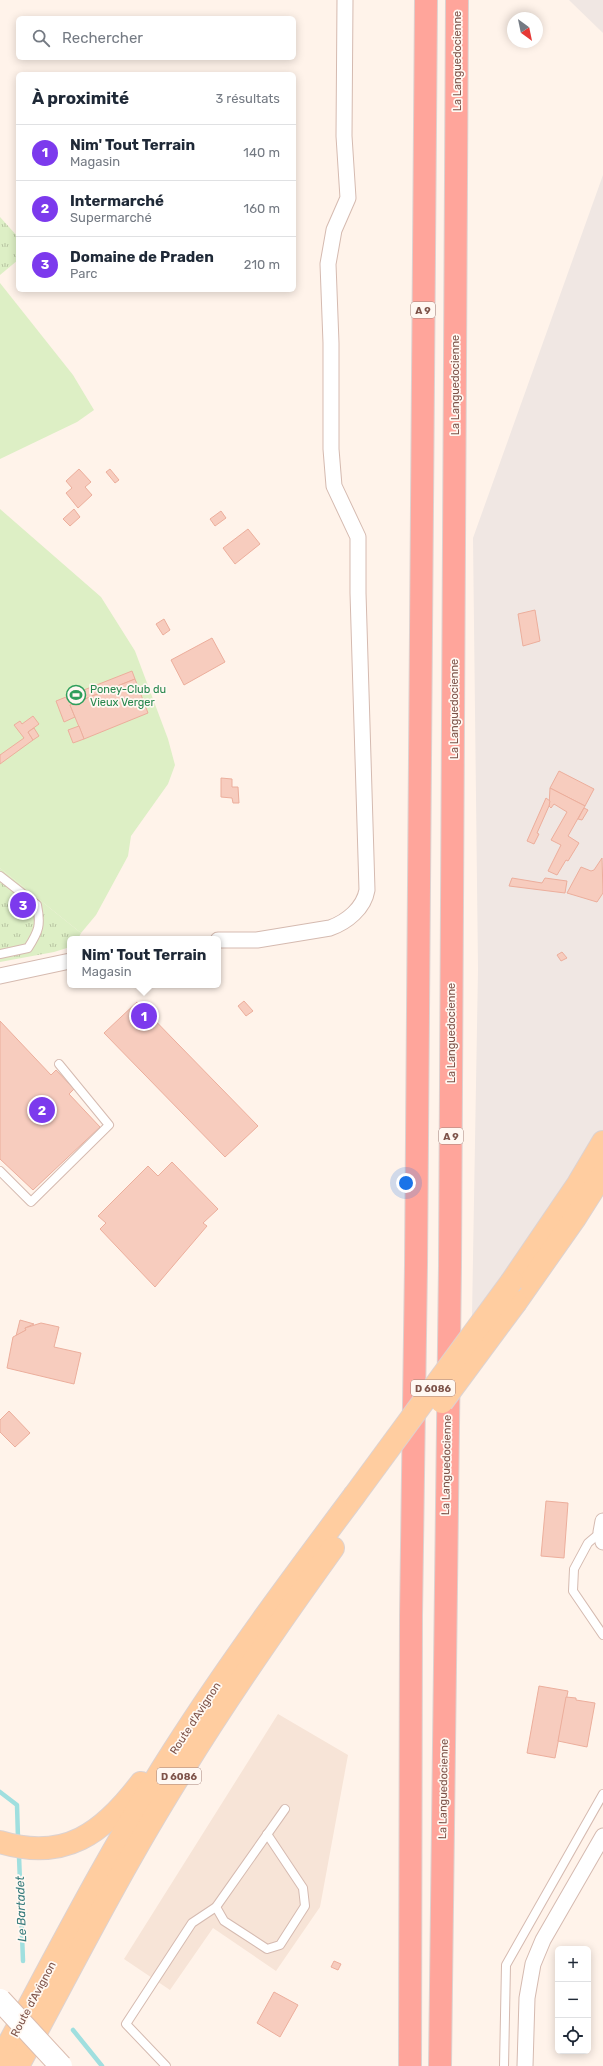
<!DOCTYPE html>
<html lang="fr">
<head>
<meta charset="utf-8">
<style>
	body { margin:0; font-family:Rubik,sans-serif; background:#f6f6f7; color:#1f2937 }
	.controls { position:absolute; right:12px; bottom:12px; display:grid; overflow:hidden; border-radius:6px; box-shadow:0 2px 10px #0003 }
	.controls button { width:36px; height:36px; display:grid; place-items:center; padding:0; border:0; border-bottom:1px solid #e0e1e3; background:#fff; color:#1f2937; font:20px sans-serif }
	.compass { position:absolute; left:507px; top:12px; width:36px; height:36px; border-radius:50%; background:#fff; box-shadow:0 2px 10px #0003; rotate:147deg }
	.you { position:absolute; left:406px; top:1183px; width:14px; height:14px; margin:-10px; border:3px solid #fff; border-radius:50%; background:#1a73e8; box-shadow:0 0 0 6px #1a73e833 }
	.badge { display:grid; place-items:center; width:26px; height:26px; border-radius:50%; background:#7c3aed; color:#fff; font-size:13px; font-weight:700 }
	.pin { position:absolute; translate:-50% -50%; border:2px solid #fff; box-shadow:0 1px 4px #0006 }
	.popup { position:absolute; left:67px; top:936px; width:154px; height:52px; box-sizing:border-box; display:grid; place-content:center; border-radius:6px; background:#fff; filter:drop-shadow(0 1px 3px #0005); font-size:13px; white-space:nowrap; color:#747a83 }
	.popup b { font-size:15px; color:#1f2937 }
	.popup::after { content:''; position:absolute; left:50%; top:100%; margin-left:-8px; border:8px solid transparent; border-top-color:#fff }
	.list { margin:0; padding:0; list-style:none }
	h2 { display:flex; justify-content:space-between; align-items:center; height:52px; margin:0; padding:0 16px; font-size:17px }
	h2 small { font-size:13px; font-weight:400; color:#747a83 }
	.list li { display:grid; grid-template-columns:26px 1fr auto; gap:12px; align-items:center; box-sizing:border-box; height:56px; padding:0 16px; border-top:1px solid #e0e1e3 }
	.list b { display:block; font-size:15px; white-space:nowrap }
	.list p { margin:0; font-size:13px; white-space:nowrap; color:#747a83 }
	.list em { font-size:13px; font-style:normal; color:#747a83 }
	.icon { flex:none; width:22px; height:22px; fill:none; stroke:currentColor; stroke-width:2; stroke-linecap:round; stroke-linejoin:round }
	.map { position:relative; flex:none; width:603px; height:2066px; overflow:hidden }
	.search { position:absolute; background:#fff; box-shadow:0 2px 10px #0003; left:16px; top:16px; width:280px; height:44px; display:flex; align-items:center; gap:10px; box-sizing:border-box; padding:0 14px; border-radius:6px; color:#747a83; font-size:15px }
	.panel { position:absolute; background:#fff; box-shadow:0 2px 10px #0003; left:16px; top:72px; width:280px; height:220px; border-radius:6px }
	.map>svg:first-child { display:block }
	.residential { fill:#f7e4d7 }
	.industrial { fill:#f0e7e3 }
	.grass { fill:url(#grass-tufts) }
	.pitch { fill:#ddefc5 }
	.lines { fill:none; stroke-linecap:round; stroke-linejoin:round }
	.stream { stroke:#a0dfdf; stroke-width:4.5 }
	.building { fill:#f7ccbe; stroke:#ecae9c }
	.lane-casing { stroke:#d5bab0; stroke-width:10 }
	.street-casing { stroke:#d5bab0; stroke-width:17 }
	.primary-casing { stroke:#ddd2d0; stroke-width:24 }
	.highway-casing { stroke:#ddd2d0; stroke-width:24 }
	.lane { stroke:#fff; stroke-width:8 }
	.street { stroke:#fff; stroke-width:15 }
	.primary { stroke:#ffcda0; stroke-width:22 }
	.highway { stroke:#ffa59b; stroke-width:22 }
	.secondary-bridge-casing { stroke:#dbbcaf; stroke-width:24; stroke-linecap:butt }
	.primary-bridge-casing { stroke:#ddd2d0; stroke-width:24; stroke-linecap:butt }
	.secondary-bridge { stroke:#fff; stroke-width:22 }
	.primary-bridge { stroke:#ffcda0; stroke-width:22 }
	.labels { text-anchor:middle; stroke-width:3.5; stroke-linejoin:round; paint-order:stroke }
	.shield { fill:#fff8f2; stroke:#a5847c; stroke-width:1 }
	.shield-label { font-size:10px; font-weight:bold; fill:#7e5349 }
	.street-label { font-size:11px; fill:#7e5349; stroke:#fff8f2 }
	.leisure-label { font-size:11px; fill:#27864d; stroke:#fff8f2; text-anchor:start }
	.water-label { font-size:12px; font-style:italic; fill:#377b7c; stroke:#fff8f2 }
</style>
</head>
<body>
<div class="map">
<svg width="603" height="2066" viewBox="0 0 603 2066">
	<defs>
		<pattern id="grass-tufts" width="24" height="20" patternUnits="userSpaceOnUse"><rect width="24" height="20" fill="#ddefc5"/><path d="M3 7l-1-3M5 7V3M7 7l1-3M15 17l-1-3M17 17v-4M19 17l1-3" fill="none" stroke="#b8c4a2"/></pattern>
	</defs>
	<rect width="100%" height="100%" fill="#fff3ea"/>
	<polygon class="residential" points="278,1714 348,1755 320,1907 276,1971 213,1928 170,1990 124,1959"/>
	<g class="industrial">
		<polygon points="569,0 603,0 603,33"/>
		<polygon points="603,175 603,1143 472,1316 478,969 473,538"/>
	</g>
	<g class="grass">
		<polygon points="0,217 18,237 18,260 0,275"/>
		<polygon points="0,868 81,933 78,939 70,939 70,947 54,952 0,962"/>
	</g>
	<g class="pitch">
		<polygon points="0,283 73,375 94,410 77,422 0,459"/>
		<polygon points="0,509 101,597 135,651 168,739 175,765 168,784 131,836 128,856 96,915 81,933 0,868"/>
	</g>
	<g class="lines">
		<g class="stream">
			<polyline points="0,1792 17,1805 18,1838"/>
			<polyline points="19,1856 23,1961"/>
			<polyline points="73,2030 102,2066"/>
		</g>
	</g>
	<g class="building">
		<polygon points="79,469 91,482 85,487 92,495 78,508 66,493 72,488 66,481"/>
		<polygon points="110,469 119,480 115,483 106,472"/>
		<polygon points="74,509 80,517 70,526 63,519"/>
		<polygon points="221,511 226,518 215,526 210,519"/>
		<polygon points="248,529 260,544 235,564 223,548"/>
		<polygon points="535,610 540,641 523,646 518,614"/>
		<polygon points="164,619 170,630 163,635 156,624"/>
		<polygon points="212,638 225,662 184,685 171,660"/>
		<polygon points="132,671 135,679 70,705 75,717 64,722 56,701"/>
		<polygon points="135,679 148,713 84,739 70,705"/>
		<polygon points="33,716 39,724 28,732 33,740 0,764 0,755 24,738 14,725 20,721 22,724"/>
		<polygon points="79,726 84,739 73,743 68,730"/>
		<polygon points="34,728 39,736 33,740 28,732"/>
		<polygon points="559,771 594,789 585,806 550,788"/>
		<polygon points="221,778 232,779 232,787 238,787 239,803 233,803 232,798 221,797"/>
		<polygon points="550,788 585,806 568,836 579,843 568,861 566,860 557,875 548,871 561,845 551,840 567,812 554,804 551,808 549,806"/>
		<polygon points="546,798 550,801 549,806 537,833 539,834 534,844 527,841"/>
		<polygon points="584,808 588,810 582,820 578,819"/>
		<polygon points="602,858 603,893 597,902 567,893 581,867 591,871 594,870"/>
		<polygon points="512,878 542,883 545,878 567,881 565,893 509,886"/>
		<polygon points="562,952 567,958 561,961 557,955"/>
		<polygon points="244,1001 253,1011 246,1016 238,1006"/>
		<polygon points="137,1002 258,1126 225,1157 104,1033"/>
		<polygon points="0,1021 51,1075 56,1070 74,1089 69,1094 100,1127 33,1190 0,1159"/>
		<polygon points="172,1162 218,1209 203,1223 207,1226 155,1287 100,1229 106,1223 98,1216 148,1166 158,1176"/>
		<polygon points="20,1320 34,1324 25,1328 26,1330 16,1336"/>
		<polygon points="41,1323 59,1327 54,1347 81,1353 74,1384 7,1368 13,1337 26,1330 25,1328"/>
		<polygon points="9,1411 30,1433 15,1447 0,1432 0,1420"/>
		<polygon points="546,1501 568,1503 564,1558 541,1556"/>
		<polygon points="539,1686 568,1691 555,1758 527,1753"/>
		<polygon points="566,1697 576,1698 576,1700 595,1703 587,1747 558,1741"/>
		<polygon points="334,1961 341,1964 338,1970 331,1967"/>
		<polygon points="274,1992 298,2005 280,2037 257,2023"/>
	</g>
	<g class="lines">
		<g class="lane-casing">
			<g id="lane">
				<path d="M0 876 37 905C41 925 39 931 28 948L0 954"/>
				<polyline points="0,1171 31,1202 109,1125 59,1064"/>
				<polyline points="601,1532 588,1543 574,1569 573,1591 603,1635"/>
				<polyline points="216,1907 285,1809"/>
				<polyline points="166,2066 126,2024 192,1923 216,1907 224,1921 267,1949 280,1945 305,1906 303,1888 267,1834"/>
				<polyline points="504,2066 506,1965 603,1794"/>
			</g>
		</g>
		<g class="street-casing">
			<g id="street">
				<path d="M218 940H257L330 928C347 922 364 908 367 890L358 593V537L334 486 331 449V343L328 264 334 230 348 198 344 136 345 0"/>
				<polyline points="0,976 70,961"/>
				<polyline points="603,1521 601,1532 603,1542"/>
				<polyline points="525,2066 527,1998 533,1964 543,1940 603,1836"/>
			</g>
		</g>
		<g class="primary-casing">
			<g id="primary">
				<polyline points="512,1281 578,1184 603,1142"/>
				<polyline points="516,1302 575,1218 603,1174"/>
				<path d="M0 1842C65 1862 103 1833 141 1783"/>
				<path d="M0 2060C56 1956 110 1850 174 1750 230 1662 292 1579 354 1496"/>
				<path d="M18 2066C70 1970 120 1871 178 1778 226 1699 279 1623 333 1548"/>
			</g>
		</g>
		<g class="highway-casing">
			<g id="highway">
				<polyline points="410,2066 411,1616 416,1265 426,0"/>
				<polyline points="440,2066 450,1266 457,0"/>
			</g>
		</g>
		<use href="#lane" class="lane"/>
		<use href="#street" class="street"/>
		<use href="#primary" class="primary"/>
		<use href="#highway" class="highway"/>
		<g class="secondary-bridge-casing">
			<polyline id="secondary-bridge" points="0,2000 61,2066"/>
		</g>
		<g class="primary-bridge-casing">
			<g id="primary-bridge">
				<polyline points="442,1402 516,1302"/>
				<polyline points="354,1496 512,1281"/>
			</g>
		</g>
		<use href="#secondary-bridge" class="secondary-bridge"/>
		<use href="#primary-bridge" class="primary-bridge"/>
	</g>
	<defs>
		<g id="stadium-ring" transform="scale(1)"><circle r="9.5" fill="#fff8f2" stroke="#2e9e5b" stroke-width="1.5"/><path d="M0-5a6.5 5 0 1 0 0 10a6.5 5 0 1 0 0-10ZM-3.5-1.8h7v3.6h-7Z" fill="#2e9e5b"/></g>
	</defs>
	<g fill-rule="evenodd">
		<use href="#stadium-ring" x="76" y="695"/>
	</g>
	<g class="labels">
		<g class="shield">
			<rect x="411" y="302" width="24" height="16" rx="3"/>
			<rect x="439" y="1128" width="24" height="16" rx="3"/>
			<rect x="411" y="1380" width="44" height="16" rx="3"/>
			<rect x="157" y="1768" width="44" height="16" rx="3"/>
		</g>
		<g class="shield-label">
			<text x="423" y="314">A 9</text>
			<text x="451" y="1140">A 9</text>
			<text x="433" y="1392">D 6086</text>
			<text x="179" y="1780">D 6086</text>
		</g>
		<g class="street-label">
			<text transform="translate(457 61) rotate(-90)" y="4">La Languedocienne</text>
			<text transform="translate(455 385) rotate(-90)" y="4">La Languedocienne</text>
			<text transform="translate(454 709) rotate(-90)" y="4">La Languedocienne</text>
			<text transform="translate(451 1033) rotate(-90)" y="4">La Languedocienne</text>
			<text transform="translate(446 1465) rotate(-89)" y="4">La Languedocienne</text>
			<text transform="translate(195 1718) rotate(-57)" y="4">Route d'Avignon</text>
			<text transform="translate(443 1789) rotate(-89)" y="4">La Languedocienne</text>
			<text transform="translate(33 1999) rotate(-62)" y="4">Route d'Avignon</text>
		</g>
		<g class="leisure-label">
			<text x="90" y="693">Poney-Club du<tspan x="90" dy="13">Vieux Verger</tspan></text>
		</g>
		<g class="water-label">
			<text transform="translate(21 1909) rotate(-92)" y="4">Le Bartadet</text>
		</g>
	</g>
</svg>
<div class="controls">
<button>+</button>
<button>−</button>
<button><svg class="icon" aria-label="locate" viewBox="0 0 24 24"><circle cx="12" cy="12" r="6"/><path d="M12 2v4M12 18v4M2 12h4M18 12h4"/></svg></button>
</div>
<svg class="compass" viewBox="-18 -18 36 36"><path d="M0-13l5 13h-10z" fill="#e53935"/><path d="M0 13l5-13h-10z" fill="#747a83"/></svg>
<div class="you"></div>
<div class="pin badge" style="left:144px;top:1016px">1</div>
<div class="popup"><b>Nim' Tout Terrain</b>Magasin</div>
<div class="pin badge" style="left:42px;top:1110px">2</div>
<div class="pin badge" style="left:23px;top:905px">3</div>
<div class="search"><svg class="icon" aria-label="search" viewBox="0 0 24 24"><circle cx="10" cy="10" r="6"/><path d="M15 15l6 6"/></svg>Rechercher</div>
<section class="panel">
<h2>À proximité<small>3 résultats</small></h2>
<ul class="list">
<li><span class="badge">1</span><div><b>Nim' Tout Terrain</b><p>Magasin</p></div><em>140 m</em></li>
<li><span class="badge">2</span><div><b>Intermarché</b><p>Supermarché</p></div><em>160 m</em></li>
<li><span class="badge">3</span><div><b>Domaine de Praden</b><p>Parc</p></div><em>210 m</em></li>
</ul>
</section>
</div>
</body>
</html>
